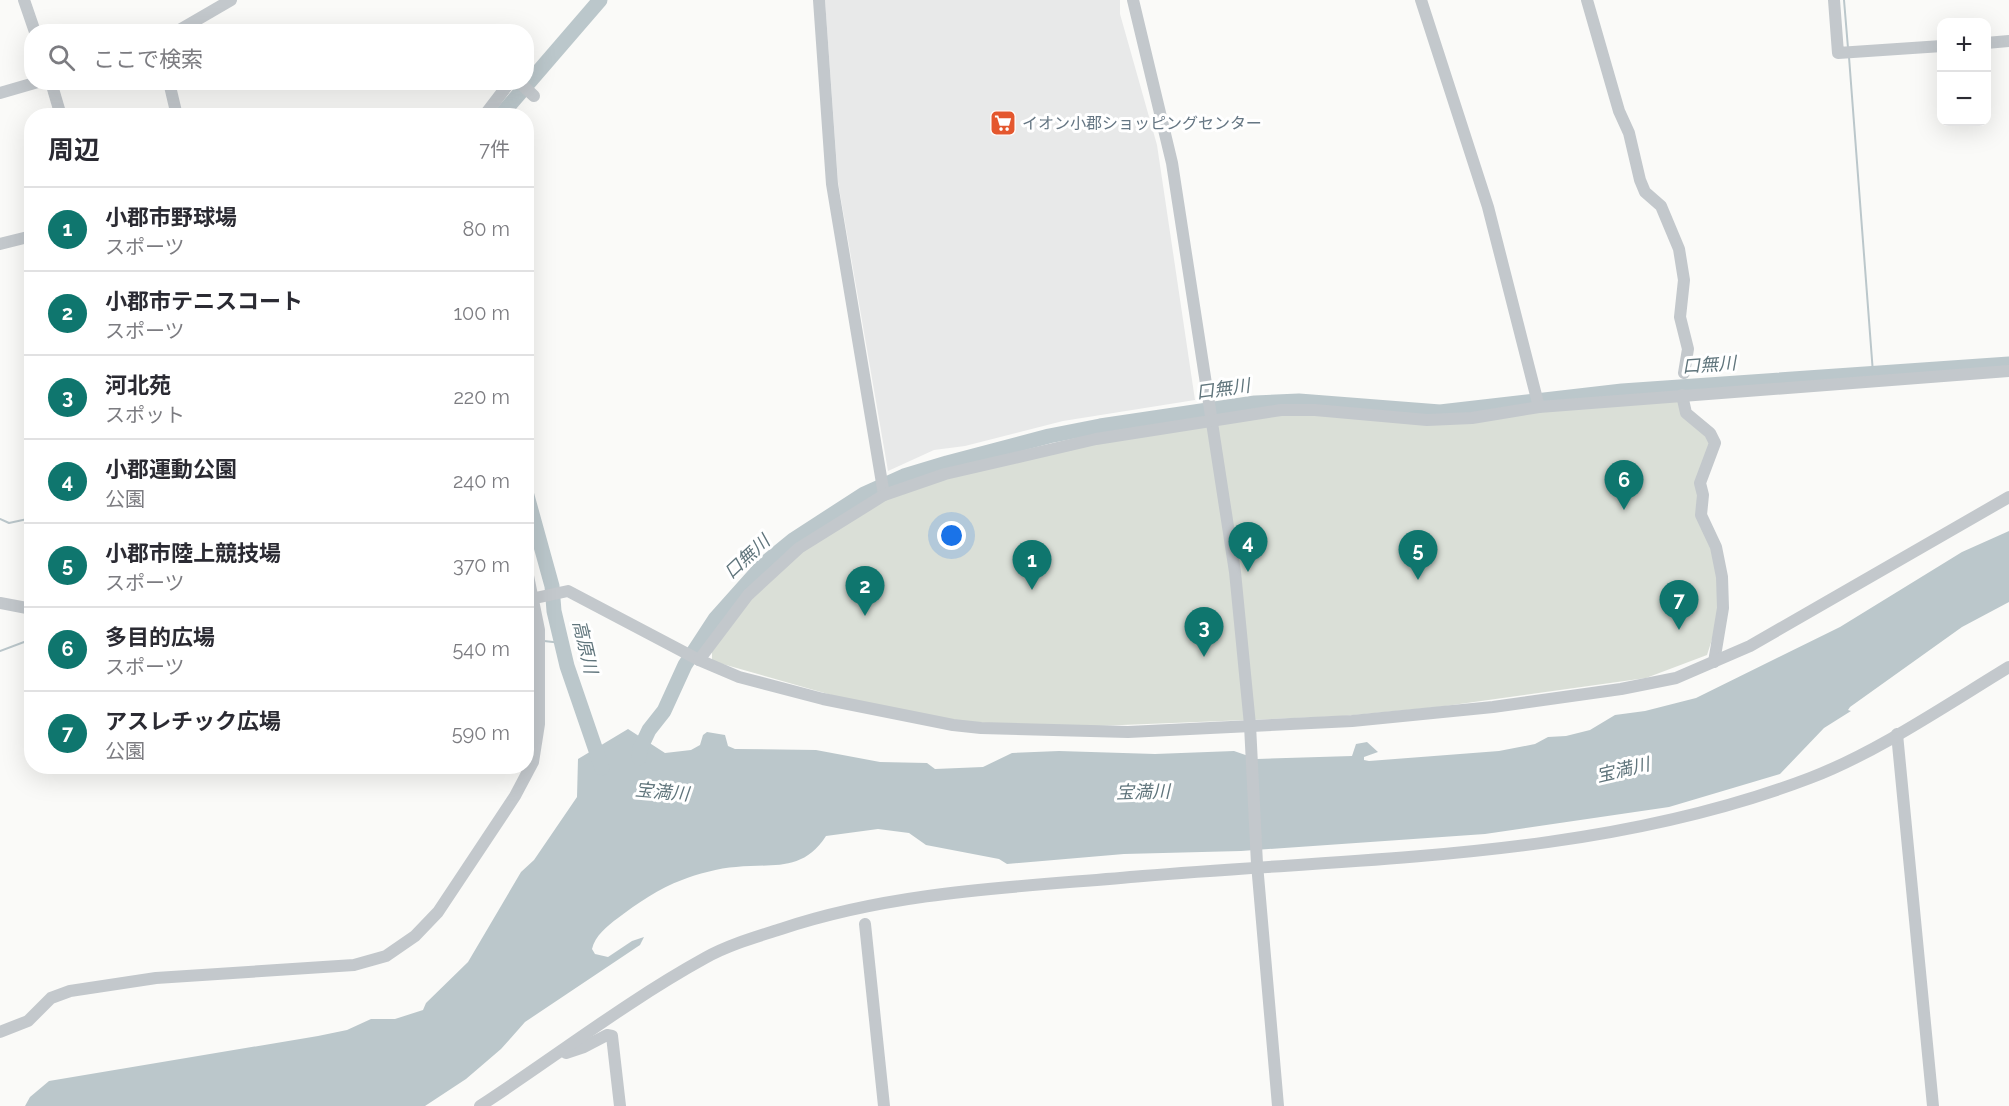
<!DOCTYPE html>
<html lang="ja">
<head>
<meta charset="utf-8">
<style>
	body { margin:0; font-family:Raleway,"Noto Sans JP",sans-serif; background:#f2f2f3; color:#2b2b33 }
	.controls { position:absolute; right:18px; top:18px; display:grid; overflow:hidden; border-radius:12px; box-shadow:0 6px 24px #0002 }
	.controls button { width:54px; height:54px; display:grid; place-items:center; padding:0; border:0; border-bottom:2px solid #e1e1e2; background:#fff; color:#2b2b33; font:30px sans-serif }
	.you { position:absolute; left:952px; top:536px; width:21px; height:21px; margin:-15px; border:4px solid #fff; border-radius:50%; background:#1a73e8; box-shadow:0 0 0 9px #1a73e833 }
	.badge { display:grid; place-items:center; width:39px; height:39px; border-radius:50%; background:#0f766e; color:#fff; font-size:20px; font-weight:700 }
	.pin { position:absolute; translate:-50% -50px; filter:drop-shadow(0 2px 3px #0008) }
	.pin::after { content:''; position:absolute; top:32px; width:21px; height:18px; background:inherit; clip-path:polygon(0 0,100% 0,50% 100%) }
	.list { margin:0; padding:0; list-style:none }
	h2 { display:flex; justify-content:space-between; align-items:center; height:78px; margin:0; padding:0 24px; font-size:26px }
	h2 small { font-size:20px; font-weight:400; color:#7c7c81 }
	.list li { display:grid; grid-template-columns:39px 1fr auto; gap:18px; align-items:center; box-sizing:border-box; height:84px; padding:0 24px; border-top:2px solid #e1e1e2 }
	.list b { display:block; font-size:22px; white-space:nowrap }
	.list p { margin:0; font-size:20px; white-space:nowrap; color:#7c7c81 }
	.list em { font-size:20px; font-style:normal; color:#7c7c81 }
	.icon { flex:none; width:33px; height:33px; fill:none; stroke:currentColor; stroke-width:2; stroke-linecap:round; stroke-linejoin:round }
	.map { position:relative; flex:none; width:2009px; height:1106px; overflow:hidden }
	.search { position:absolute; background:#fff; box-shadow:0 6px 24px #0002; left:24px; top:24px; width:510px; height:66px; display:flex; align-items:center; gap:15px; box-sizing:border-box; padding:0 21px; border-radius:24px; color:#7c7c81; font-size:22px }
	.panel { position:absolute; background:#fff; box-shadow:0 6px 24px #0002; left:24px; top:108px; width:510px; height:666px; border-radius:24px }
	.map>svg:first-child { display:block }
	.built { fill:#e8e9e9 }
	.green { fill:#dadfd7 }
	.water { fill:#bbc7cb }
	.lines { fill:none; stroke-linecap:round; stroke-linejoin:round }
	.stream { stroke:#bbc7cb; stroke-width:2 }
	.river { stroke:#bbc7cb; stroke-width:15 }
	.minor { stroke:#c3c8cc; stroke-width:12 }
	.labels { text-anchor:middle; stroke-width:6; stroke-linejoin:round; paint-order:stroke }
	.poi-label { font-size:16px; fill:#657683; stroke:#fff; text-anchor:start }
	.water-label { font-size:18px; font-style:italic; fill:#60757c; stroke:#fff }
</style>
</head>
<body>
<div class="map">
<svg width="2009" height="1106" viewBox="0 0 2009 1106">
	<rect width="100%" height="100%" fill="#fafaf8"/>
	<polygon class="built" points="825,0 1120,0 1120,14 1157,145 1195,400 1063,421 965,446 934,450 888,471 838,182"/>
	<polygon class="green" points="1677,398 1713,446 1698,479 1720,582 1716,627 1707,655 1646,678 1438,707 1343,716 1072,727 964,722 856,702 712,661 712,648 750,598 804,548 897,493 1047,450 1273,414 1313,414 1428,423"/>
	<path class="water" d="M2009 531V602L1962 627 1850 707 1848 710 1851 711 1824 728 1780 774 1669 807 1485 834 1241 851 1124 854 1007 864 999 859 926 845 909 833 878 829 826 836C802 873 772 863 736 867 719 868 697 874 682 880 660 888 636 904 618 918 607 926 595 936 592 949L595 954 608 957 632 941 644 937 640 945 525 1022 501 1049 466 1079 425 1106H25L30 1097 49 1081 318 1036 347 1030 371 1019H395L423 1010 426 1003 468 962 521 872 534 860 577 797 578 759 628 729 665 753 691 750 700 745 703 735 707 732 725 735 728 746 735 749 816 750 880 762 927 763 935 769 983 767 1012 753 1059 751 1155 754 1234 751 1257 759 1352 756 1356 744 1367 742 1378 752 1364 757V760L1369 761 1499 751 1535 744 1548 737 1566 736 1590 730 1615 715 1645 711 1696 698 1840 627 1962 552Z"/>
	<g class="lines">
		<g class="stream">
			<polyline points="1844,0 1848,48"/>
			<polyline points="1849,57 1873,373"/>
			<polyline points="0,519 9,523 32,518"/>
			<polyline points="526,633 536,638"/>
			<polyline points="544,641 562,643"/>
			<polyline points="0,651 32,639"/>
		</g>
		<g class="river">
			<polyline points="500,116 600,0"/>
			<polyline points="526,492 552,586 554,611 567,666 602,768"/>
			<polyline points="639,758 640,749 649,730 664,711 685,665 715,619 765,563 793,540 864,494 904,476 947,463 1049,436 1100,426 1255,403 1299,401 1440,412 1622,391 2009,364"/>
		</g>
		<g class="minor">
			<polyline points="24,0 35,32"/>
			<polyline points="819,0 832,184 884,495"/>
			<polyline points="1133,0 1172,163 1235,572 1250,725 1257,864 1278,1106"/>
			<polyline points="1421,0 1488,207 1539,407"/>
			<polyline points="1587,0 1619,111 1629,133 1640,180 1645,192 1661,206 1679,249 1684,280 1680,317 1688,349 1684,373"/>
			<polyline points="1834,0 1838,53 1942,46"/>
			<polyline points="176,32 231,0"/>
			<polyline points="1986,43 2009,41"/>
			<polyline points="51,82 61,116"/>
			<polyline points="169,82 177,116"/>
			<polyline points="519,82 534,96"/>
			<polyline points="0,93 38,82"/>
			<polyline points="484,116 510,82"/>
			<polyline points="0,244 32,236"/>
			<polyline points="1682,395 1686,413 1710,433 1715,443 1700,483 1703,495 1701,515 1716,547 1722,577 1723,608 1714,662"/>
			<polyline points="526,600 568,591 699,660 739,677 823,699 953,725 981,728 1128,732 1352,721 1493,707 1621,689 1676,678 1750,646 2009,497"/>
			<polyline points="0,603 32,609"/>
			<polyline points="699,660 748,595 799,548 884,495 945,474 1096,439 1281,410 1315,410 1427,420 1472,418 1539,407 2009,371"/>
			<polyline points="1897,734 1933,1106"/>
			<polyline points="865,924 884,1106"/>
			<polyline points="0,1032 28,1021 51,998 70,991 156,978 354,965 386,956 415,936 438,912 515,796 533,762 539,724 539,630 526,566"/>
			<polyline points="566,1053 584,1047 607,1035 612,1036 620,1106"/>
			<path d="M480 1106C555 1057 627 1001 705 958 728 945 756 937 781 929 897 890 1022 887 1143 876 1367 857 1598 859 1810 778 1876 753 1948 704 2009 667"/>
		</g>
	</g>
	<defs>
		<g id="supermarket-square" transform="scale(1.35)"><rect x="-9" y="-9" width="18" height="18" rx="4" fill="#e4572e" stroke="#fff"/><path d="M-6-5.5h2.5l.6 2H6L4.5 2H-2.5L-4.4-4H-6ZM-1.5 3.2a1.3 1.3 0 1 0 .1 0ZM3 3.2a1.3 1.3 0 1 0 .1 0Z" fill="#fff"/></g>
	</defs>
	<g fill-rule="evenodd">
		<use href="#supermarket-square" x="1003" y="123"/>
	</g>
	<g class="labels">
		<g class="poi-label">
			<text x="1022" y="129">イオン小郡ショッピングセンター</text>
		</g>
		<g class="water-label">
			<text transform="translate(1709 365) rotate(-4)" y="6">口無川</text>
			<text transform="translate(1223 389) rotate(-8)" y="6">口無川</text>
			<text transform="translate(747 557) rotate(-43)" y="6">口無川</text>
			<text transform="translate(585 647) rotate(77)" y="6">高原川</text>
			<text transform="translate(1623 770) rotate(-13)" y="6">宝満川</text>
			<text transform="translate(662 792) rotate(5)" y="6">宝満川</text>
			<text transform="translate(1143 792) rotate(-1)" y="6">宝満川</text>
		</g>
	</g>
</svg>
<div class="controls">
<button>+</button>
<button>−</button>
</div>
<div class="you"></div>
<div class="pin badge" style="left:1032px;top:590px">1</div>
<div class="pin badge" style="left:865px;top:616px">2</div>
<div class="pin badge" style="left:1204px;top:657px">3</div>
<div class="pin badge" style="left:1248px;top:572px">4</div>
<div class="pin badge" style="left:1418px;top:580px">5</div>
<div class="pin badge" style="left:1624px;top:510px">6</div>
<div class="pin badge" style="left:1679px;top:630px">7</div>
<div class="search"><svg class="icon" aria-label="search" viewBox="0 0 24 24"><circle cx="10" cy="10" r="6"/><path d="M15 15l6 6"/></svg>ここで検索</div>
<section class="panel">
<h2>周辺<small>7件</small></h2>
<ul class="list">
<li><span class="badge">1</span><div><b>小郡市野球場</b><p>スポーツ</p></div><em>80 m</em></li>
<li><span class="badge">2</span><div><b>小郡市テニスコート</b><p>スポーツ</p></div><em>100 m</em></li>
<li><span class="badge">3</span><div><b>河北苑</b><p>スポット</p></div><em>220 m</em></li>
<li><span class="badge">4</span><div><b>小郡運動公園</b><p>公園</p></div><em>240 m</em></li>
<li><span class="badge">5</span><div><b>小郡市陸上競技場</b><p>スポーツ</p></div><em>370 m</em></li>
<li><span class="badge">6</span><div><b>多目的広場</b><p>スポーツ</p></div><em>540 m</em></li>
<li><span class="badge">7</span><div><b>アスレチック広場</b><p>公園</p></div><em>590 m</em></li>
</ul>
</section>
</div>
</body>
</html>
